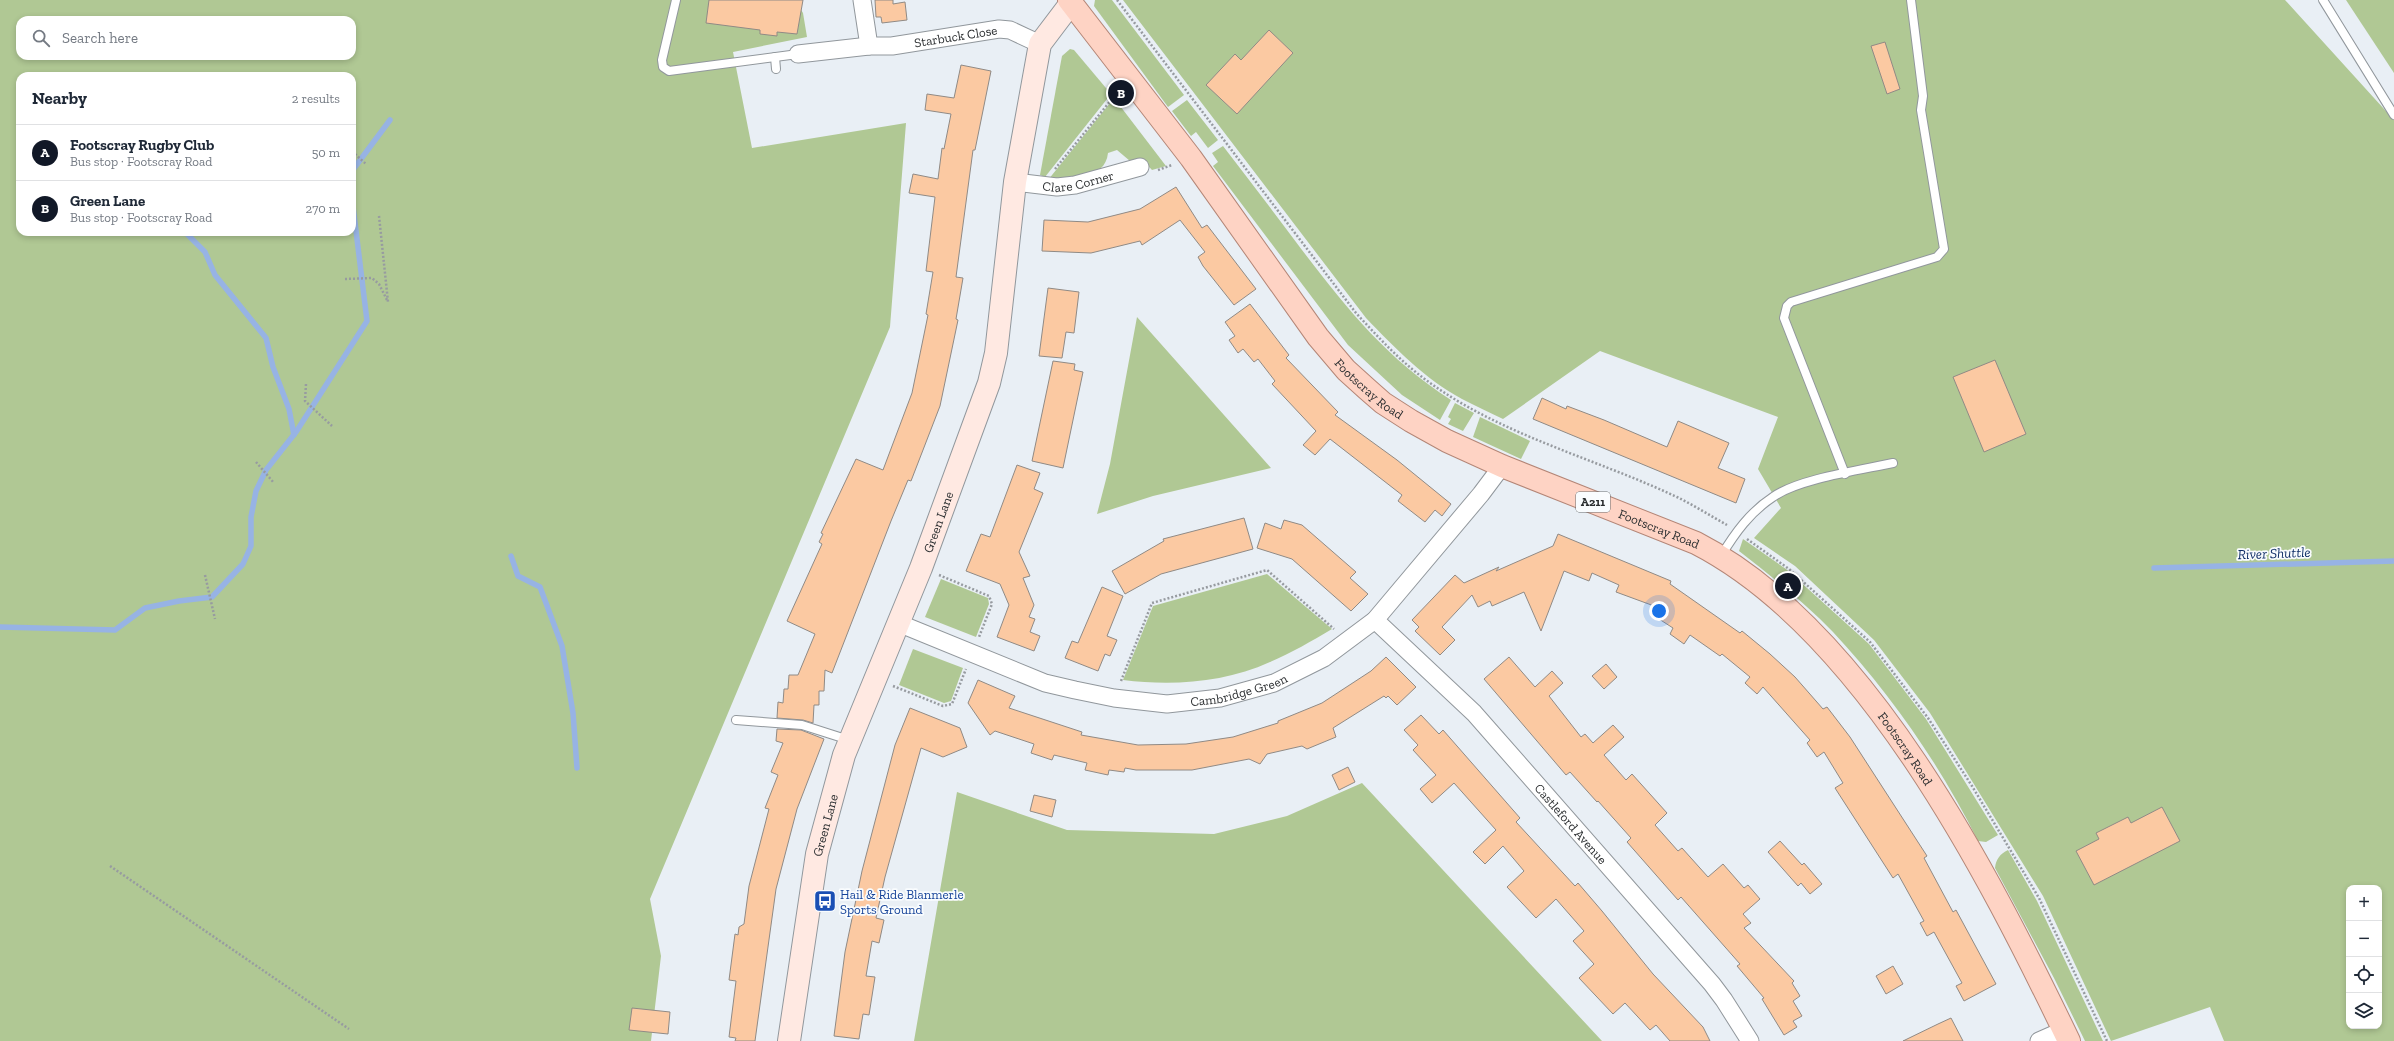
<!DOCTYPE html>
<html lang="en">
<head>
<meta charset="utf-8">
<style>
	body { margin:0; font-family:"Zilla Slab",serif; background:#f2f2f3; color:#1f2937 }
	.controls { position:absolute; right:12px; bottom:12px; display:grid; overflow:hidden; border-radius:8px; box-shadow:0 2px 6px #0003 }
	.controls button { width:36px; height:36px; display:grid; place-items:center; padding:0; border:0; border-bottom:1px solid #e0e1e3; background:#fff; color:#1f2937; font:20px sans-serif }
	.you { position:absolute; left:1659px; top:611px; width:14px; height:14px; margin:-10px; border:3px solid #fff; border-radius:50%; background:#1a73e8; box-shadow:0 0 0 6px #1a73e833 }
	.badge { display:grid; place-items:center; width:26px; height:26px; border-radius:50%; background:#111827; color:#fff; font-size:13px; font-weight:700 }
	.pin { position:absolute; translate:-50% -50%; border:2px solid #fff; box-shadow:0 1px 4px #0006 }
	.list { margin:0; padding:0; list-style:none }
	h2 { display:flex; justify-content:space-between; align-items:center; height:52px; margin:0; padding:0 16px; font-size:17px }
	h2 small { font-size:13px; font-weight:400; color:#747a83 }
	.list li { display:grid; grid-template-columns:26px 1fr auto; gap:12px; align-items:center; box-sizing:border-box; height:56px; padding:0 16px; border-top:1px solid #e0e1e3 }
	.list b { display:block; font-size:15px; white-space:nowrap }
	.list p { margin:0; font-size:13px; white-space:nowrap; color:#747a83 }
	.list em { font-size:13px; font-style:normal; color:#747a83 }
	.icon { flex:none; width:22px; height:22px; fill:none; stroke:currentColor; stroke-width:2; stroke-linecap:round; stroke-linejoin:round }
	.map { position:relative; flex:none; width:2394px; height:1041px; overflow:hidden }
	.search { position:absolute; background:#fff; box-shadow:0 2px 6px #0003; left:16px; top:16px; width:340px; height:44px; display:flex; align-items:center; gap:10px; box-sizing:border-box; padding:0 14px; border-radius:12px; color:#747a83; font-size:15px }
	.panel { position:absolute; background:#fff; box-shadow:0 2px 6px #0003; left:16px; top:72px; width:340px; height:164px; border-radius:12px }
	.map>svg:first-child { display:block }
	.green { fill:#b0c894; fill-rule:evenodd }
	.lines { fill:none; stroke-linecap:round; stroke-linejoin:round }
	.stream { stroke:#97b3e4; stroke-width:5.5 }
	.building { fill:#fbc9a2; stroke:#908a85 }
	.service-casing { stroke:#91979c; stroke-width:10 }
	.minor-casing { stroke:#91979c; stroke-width:19 }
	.secondary-casing { stroke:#91979c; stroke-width:24 }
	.primary-casing { stroke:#b48677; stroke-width:24 }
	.path { stroke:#979ba0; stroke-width:2.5; stroke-dasharray:2 2; stroke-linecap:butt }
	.service { stroke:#fff; stroke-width:8 }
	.minor { stroke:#fff; stroke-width:17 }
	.secondary { stroke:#ffe9e2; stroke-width:22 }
	.primary { stroke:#fed3c4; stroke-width:22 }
	.labels { text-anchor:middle; stroke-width:3.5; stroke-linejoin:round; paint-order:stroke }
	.shield { fill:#f9fcfe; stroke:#696c6e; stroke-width:1 }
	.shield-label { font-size:12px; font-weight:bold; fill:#2b2e30 }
	.street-label { font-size:13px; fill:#2b2e30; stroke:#f9fcfe }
	.transit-label { font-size:13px; fill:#164399; stroke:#f9fcfe; text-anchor:start }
	.water-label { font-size:14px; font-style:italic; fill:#0e2d65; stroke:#f9fcfe }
</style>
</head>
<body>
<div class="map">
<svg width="2394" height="1041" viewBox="0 0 2394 1041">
	<rect width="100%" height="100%" fill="#e9eff5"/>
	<g class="green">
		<path d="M0 0H795L803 13 807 37 733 52 752 148 906 123 890 327 650 899 661 956 651 1041H0ZM20 20H352V56H20ZM20 76H352V232H20Z"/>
		<polygon points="1095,0 1112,0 1184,95 1168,107 1094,6"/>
		<path d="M1123 0H2285L2394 120V1041H2224L2210 1007 2111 1041 2043 896 1930 713 1874 640 1795 566 1754 538 1781 508 1758 469 1778 417 1600 351 1503 419C1489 412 1475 406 1462 399 1425 379 1395 348 1366 318ZM2349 888H2379V1026H2349Z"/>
		<polygon points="2346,0 2394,0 2394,73"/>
		<polygon points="1070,49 1074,50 1111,94 1045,177 1040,175 1062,56"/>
		<path d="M1114 98 1166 166 1152 170 1142 159 1130 161 1117 150 1108 153C1105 181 1070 177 1048 180Z"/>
		<polygon points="1187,100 1218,140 1208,148 1196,132 1191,136 1172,111"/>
		<path d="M1223 146C1249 180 1276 215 1302 250 1348 310 1386 358 1451 400L1440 420 1402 395 1348 345 1213 166 1218 162 1212 153Z"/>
		<polygon points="1137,317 1271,468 1153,496 1097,514 1110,464"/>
		<polygon points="1455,403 1474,413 1463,431 1448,424 1451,419 1448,417"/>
		<polygon points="1480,417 1530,441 1521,459 1473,437"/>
		<path d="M1743 539 1786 569 1869 644 1926 719 1998 835 1986 842 1978 841C1941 766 1890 693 1833 632 1805 603 1771 576 1739 551Z"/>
		<path d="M1267 574 1332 629C1312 641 1291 653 1270 662 1224 683 1172 686 1123 680L1153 606Z"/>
		<polygon points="941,579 988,598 989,604 976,637 925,617"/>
		<polygon points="913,649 963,668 951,701 944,703 899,685"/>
		<polygon points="1362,783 1602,1041 914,1041 957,792 1067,830 1214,834 1287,816"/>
		<path d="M2008 850 2037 901 2103 1041H2085L2054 978 1995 868C1996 859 2000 854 2008 850Z"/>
	</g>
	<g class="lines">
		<g class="stream">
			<polyline points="352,171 390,120"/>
			<polyline points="185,232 205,252 215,275 266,338 273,367 289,409 294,435"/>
			<polyline points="511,556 518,576 540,587 562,646 573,713 577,768"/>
			<polyline points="2154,568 2394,561"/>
			<polyline points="0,627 115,630 145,608 179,601 212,597 243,564 251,546 251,517 256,491 266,470 296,432 367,321 352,198"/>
		</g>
	</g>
	<g class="building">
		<polygon points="709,0 803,0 797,34 777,32 777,36 760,34 760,30 706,23"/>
		<polygon points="875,0 893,0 893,4 905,2 907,20 882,23 881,17 876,17"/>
		<polygon points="1269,30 1293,53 1237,114 1206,85 1235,54 1241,60"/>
		<polygon points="1885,42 1900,89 1887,94 1871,46"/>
		<polygon points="961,65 991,71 975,150 973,150 956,277 963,278 956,319 958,320 940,406 911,481 908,480 891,521 832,673 825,670 824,691 819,691 819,705 814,705 813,723 803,720 777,718 778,702 783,703 784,689 788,689 789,675 798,675 815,634 787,621 822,544 819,542 823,534 821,533 856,459 883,470 912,393 928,315 926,314 933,272 926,271 935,197 909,193 913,174 938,179 942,148 944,149 951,114 925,110 927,94 954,98"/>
		<polygon points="1176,187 1202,228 1207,225 1256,289 1234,305 1203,266 1198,257 1205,252 1180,220 1142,245 1140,241 1091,253 1042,251 1044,220 1088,222 1140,209"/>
		<polygon points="1048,288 1079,292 1074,333 1066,332 1062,358 1039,356"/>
		<polygon points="1250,304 1289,355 1286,358 1338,412 1335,415 1397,460 1451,504 1442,516 1435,510 1425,522 1398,501 1402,495 1330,439 1315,455 1303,445 1316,431 1272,384 1275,381 1258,359 1254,362 1243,349 1238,353 1229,340 1235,336 1225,322"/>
		<polygon points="1995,360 2026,434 1984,452 1953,377"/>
		<polygon points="1053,361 1075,364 1074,370 1083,372 1063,468 1032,461"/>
		<polygon points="1542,398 1566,409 1567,406 1604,420 1667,447 1678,421 1729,443 1718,468 1745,479 1736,503 1533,419"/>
		<polygon points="1017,465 1040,473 1034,489 1043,493 1019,552 1030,576 1023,578 1034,605 1029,617 1035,619 1030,632 1040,636 1034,651 997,637 1009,605 1000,584 966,571 981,534 990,537"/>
		<polygon points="1244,518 1253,549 1161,574 1125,594 1112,571 1164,541 1163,539"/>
		<polygon points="1284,520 1302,525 1356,572 1350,578 1368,594 1351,611 1292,559 1257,548 1265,523 1281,529"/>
		<polygon points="1558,534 1671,581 1670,584 1740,633 1742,631 1770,654 1795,677 1823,709 1827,707 1850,737 1927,856 1924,858 1953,912 1956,910 1996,984 1964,1001 1956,986 1962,983 1934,932 1927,936 1920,923 1924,921 1898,874 1893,878 1835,788 1843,783 1824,752 1817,757 1807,743 1810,740 1763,687 1757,694 1745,683 1750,677 1722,654 1720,656 1690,635 1684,644 1670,634 1673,628 1659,619 1665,610 1616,592 1619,585 1592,573 1589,581 1564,571 1541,631 1524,592 1492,606 1490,601 1478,607 1472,595 1442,627 1455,640 1440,655 1415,631 1419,627 1412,620 1455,575 1464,583 1499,567 1496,571 1553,546"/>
		<polygon points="1102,587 1123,596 1107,636 1117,640 1110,656 1105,654 1098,671 1065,658 1072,641 1078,643"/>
		<polygon points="1386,657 1416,687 1397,705 1388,696 1386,698 1384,696 1333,728 1336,737 1307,749 1302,746 1267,754 1260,764 1249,759 1192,770 1136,770 1125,768 1124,772 1109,770 1108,775 1085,770 1087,763 1054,755 1052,760 1031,753 1034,744 995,731 990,735 968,703 978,680 1015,696 1009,708 1082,732 1081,735 1138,745 1186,744 1233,737 1278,723 1278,721 1322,703 1371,671"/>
		<polygon points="1509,657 1535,687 1552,671 1563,683 1549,696 1581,737 1585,734 1593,743 1613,725 1624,737 1604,755 1626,780 1632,774 1667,813 1655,825 1678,851 1682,848 1708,877 1723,864 1744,888 1748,885 1760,899 1743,914 1751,923 1744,928 1794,981 1792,983 1800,996 1793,1001 1802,1016 1793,1021 1797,1027 1784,1035 1762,999 1764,998 1737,966 1740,964 1681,897 1678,900 1627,842 1631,838 1598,801 1597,802 1570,772 1566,775 1484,679"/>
		<polygon points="1606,664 1617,677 1604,689 1592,676"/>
		<polygon points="910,708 960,728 967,747 943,757 921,748 885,877 876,918 884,920 879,943 872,941 866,976 875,977 869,1015 863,1014 859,1039 834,1036 845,952 862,871 895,745"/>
		<polygon points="1421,715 1439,734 1443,730 1520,818 1516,822 1575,886 1578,883 1602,911 1653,974 1703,1027 1710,1041 1670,1041 1656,1025 1650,1030 1625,1003 1613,1014 1579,978 1594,964 1573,941 1584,931 1556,899 1536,918 1507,887 1524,871 1503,846 1485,864 1473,852 1496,830 1454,783 1432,803 1420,789 1436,775 1413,750 1418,745 1404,730"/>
		<polygon points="777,729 801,730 824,739 797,809 776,889 755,1041 735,1041 736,1038 729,1037 736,981 729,980 735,934 738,935 739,927 744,924 749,886 769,809 765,808 778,775 771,772 783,743 776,741"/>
		<polygon points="1348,767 1355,782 1339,790 1332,775"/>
		<polygon points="1034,795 1056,800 1052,817 1030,811"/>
		<polygon points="2162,807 2180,841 2094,885 2076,851 2099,839 2096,833 2128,817 2131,823"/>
		<polygon points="1780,841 1802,865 1804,863 1822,884 1810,894 1801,883 1798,886 1768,852"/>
		<polygon points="1893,966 1903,984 1886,994 1876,976"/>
		<polygon points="632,1008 670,1012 668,1034 629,1030"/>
		<polygon points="1951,1018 1963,1041 1903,1041 1938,1024"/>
	</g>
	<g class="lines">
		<g class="service-casing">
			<g id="service">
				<polyline points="676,0 662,60 663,67 669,71 798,54"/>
				<polyline points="2323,0 2394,115"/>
				<polyline points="775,57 776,69"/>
				<polyline points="1845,474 1784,318 1787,306 1791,302 1937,257 1944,249 1921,110 1923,96 1911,0"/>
				<path d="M1721 556C1735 533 1750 512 1773 497 1798 479 1861 470 1893 463"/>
				<polyline points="736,720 802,725 849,740"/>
			</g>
		</g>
		<g class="minor-casing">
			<g id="minor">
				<path id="s1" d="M862 0 869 46H892L999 29 1010 30 1040 44"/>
				<polyline points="798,54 869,46"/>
				<path id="s2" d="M1015 182 1057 187 1075 185 1140 167"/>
				<path id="s3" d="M1375 620 1474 713 1712 984 1724 1000 1750 1041"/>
				<path id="s4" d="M898 623 1045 683 1075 690 1114 698 1167 704 1220 698 1274 683 1324 658 1375 620 1481 494 1502 466"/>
				<polyline points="2039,1041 2064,1030"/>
			</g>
		</g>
		<g class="secondary-casing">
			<g id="secondary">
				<path id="s5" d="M789 1041 817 854 844 755 921 568 989 383 996 353 1015 182 1040 44 1071 3"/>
			</g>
		</g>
		<g class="primary-casing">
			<g id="primary">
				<path id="s6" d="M1069 0 1191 158 1318 337 1346 370 1367 389 1383 403 1411 421 1447 441 1502 466 1696 543C1865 630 1989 875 2069 1041"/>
			</g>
		</g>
		<g class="path">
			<path d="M1117 0 1356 313C1378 337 1400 361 1426 380 1502 436 1595 458 1679 498 1695 506 1711 516 1727 525"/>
			<polyline points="355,154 366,164"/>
			<polyline points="1055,169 1116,94"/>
			<polyline points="1158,170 1172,165"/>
			<polyline points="379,216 388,302"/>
			<polyline points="345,279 372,278 379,284 387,300"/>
			<polyline points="306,384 305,401 332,426"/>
			<polyline points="256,462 274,483"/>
			<polyline points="1747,539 1789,569 1870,642 1928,718 1972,786 2039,898 2107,1041"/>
			<polyline points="205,575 215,619"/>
			<polyline points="939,575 989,596 992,604 979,637"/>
			<polyline points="1121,681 1152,603 1267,570 1334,629"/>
			<polyline points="893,686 943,706 952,704 966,669"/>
			<polyline points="110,866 349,1029"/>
		</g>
		<use href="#service" class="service"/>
		<use href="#minor" class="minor"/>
		<use href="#secondary" class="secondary"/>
		<use href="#primary" class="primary"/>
	</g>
	<defs>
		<g id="bus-square" transform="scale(1.15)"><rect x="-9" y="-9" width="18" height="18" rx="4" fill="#1a4fb4" stroke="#f9fcfe"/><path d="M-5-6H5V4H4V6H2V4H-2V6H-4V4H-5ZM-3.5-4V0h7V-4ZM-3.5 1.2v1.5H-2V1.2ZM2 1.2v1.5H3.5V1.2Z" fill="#fff"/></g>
	</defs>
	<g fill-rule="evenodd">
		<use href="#bus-square" x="825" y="901"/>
	</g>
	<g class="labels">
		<rect class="shield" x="1576" y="492" width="34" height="20" rx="3"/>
		<g class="shield-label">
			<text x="1593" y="506">A211</text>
		</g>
		<g class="street-label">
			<text dy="5" stroke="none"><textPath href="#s1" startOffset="134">Starbuck Close</textPath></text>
			<text dy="5" stroke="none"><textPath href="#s2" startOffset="64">Clare Corner</textPath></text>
			<text dy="5" stroke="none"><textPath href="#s6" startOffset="492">Footscray Road</textPath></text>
			<text dy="5" stroke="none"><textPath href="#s5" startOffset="543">Green Lane</textPath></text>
			<text dy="5" stroke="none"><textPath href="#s6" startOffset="816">Footscray Road</textPath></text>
			<text dy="5" stroke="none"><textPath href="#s4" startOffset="356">Cambridge Green</textPath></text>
			<text dy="5" stroke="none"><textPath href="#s6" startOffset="1152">Footscray Road</textPath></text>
			<text dy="5" stroke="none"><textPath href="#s3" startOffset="283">Castleford Avenue</textPath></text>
			<text dy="5" stroke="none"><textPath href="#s5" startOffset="219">Green Lane</textPath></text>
		</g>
		<g class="transit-label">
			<text x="840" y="899">Hail &amp; Ride Blanmerle<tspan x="840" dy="15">Sports Ground</tspan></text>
		</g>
		<g class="water-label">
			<text transform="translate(2274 553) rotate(-2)" y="5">River Shuttle</text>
		</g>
	</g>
</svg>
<div class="controls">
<button>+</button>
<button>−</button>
<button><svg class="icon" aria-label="locate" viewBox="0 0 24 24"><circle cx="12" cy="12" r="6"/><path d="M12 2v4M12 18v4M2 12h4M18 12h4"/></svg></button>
<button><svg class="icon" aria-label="layers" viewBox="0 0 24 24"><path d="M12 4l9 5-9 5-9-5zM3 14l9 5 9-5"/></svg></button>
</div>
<div class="you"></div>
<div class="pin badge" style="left:1788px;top:586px">A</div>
<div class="pin badge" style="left:1121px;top:93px">B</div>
<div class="search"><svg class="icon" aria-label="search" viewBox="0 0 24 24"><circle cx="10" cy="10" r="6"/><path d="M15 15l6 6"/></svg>Search here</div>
<section class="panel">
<h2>Nearby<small>2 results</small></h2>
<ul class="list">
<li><span class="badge">A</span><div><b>Footscray Rugby Club</b><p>Bus stop · Footscray Road</p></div><em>50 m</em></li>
<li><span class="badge">B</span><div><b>Green Lane</b><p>Bus stop · Footscray Road</p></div><em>270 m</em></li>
</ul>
</section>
</div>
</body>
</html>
